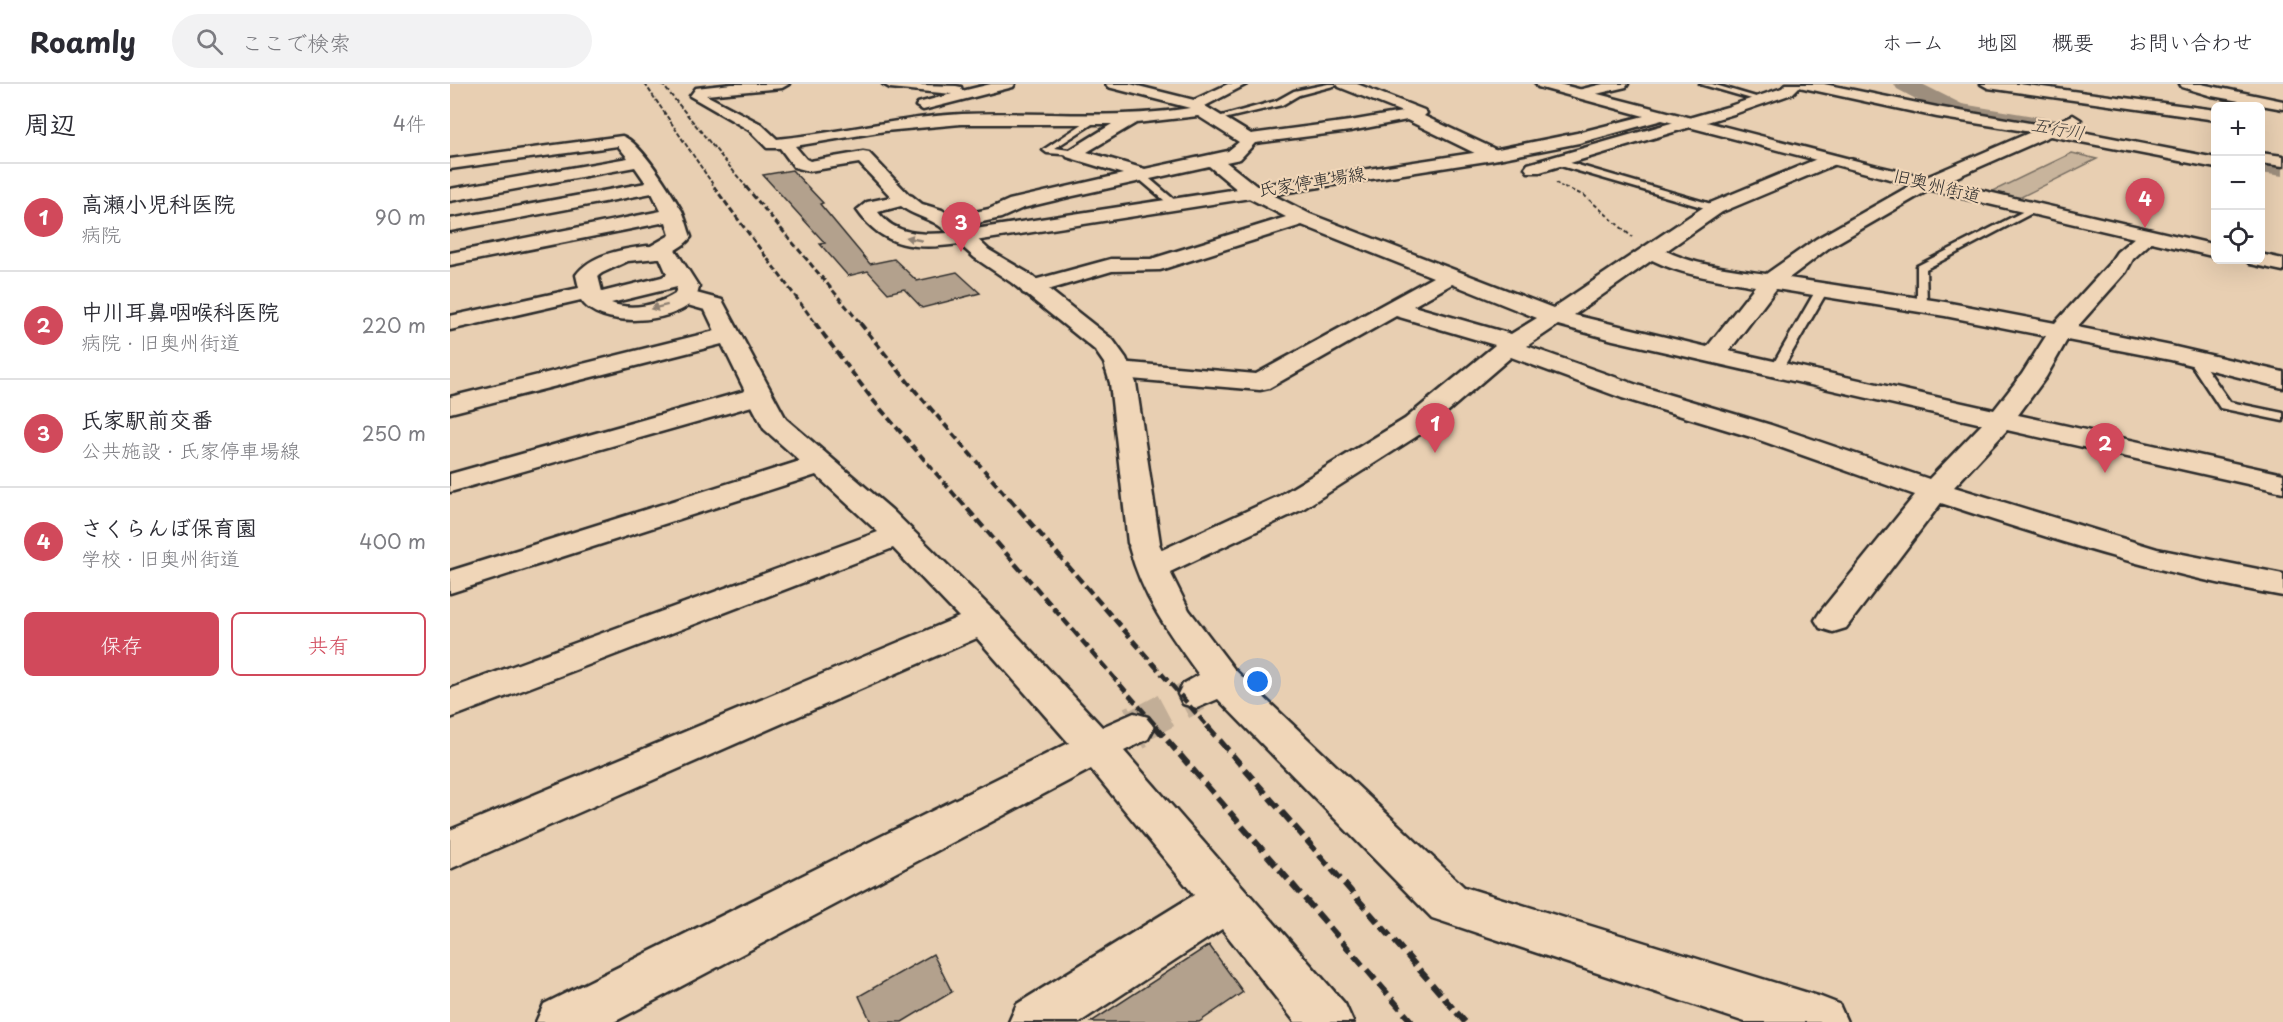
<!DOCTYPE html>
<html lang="ja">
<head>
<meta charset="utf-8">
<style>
	body { margin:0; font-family:"Playpen Sans","Klee One",sans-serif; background:#f2f2f3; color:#2b2b33 }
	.controls { position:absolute; right:18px; top:18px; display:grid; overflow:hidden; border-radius:9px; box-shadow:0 6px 24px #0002 }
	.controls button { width:54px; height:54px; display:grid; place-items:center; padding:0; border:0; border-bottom:2px solid #e1e1e2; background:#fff; color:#2b2b33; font:30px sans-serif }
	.you { position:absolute; left:808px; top:598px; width:21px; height:21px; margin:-15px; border:4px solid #fff; border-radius:50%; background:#1a73e8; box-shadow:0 0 0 9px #1a73e833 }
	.badge { display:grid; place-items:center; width:39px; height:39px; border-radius:50%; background:#d1495b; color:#fff; font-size:20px; font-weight:700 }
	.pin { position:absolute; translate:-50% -50px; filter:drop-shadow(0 2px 3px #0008) }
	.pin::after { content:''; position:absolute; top:32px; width:21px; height:18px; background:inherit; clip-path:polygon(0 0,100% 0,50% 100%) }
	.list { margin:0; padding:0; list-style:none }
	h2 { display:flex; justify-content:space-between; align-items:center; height:78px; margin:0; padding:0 24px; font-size:26px }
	h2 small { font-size:20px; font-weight:400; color:#7c7c81 }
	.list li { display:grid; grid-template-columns:39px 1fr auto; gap:18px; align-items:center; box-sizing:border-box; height:108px; padding:0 24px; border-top:2px solid #e1e1e2 }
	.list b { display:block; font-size:22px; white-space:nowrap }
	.list p { margin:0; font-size:20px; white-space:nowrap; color:#7c7c81 }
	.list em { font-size:20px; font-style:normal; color:#7c7c81 }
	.actions { display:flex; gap:12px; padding:18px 24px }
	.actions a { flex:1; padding:14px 0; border:2px solid #d1495b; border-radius:9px; text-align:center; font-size:21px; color:#d1495b }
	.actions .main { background:#d1495b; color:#fff }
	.icon { flex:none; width:33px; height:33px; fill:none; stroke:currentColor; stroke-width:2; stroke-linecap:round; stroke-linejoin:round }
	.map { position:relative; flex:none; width:1833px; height:938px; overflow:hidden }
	header { display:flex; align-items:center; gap:36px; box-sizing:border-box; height:84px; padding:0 30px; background:#fff; border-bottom:2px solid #e1e1e2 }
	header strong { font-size:28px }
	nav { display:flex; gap:33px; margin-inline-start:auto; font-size:21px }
	.search { width:420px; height:54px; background:#f2f2f3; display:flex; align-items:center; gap:15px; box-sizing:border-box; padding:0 21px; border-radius:33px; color:#7c7c81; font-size:22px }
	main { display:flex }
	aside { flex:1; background:#fff }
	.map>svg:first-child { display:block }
	.green { fill:#c8b49c; stroke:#7a7064; stroke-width:1.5 }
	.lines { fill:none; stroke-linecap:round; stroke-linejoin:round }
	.river { fill:#9d8e7d; fill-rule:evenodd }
	.building { fill:#b3a18d; stroke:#2b2b2b; stroke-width:1.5 }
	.minor-tunnel-far1 { stroke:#c2ae97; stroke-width:35; stroke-dasharray:35 17; stroke-linecap:butt }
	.minor-tunnel { stroke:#c2ae97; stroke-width:46; stroke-dasharray:46 22; stroke-linecap:butt }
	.service-casing { stroke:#2b2b2b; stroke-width:5 }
	.minor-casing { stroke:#2b2b2b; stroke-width:5 }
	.tertiary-casing { stroke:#2b2b2b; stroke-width:5 }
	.secondary-casing { stroke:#2b2b2b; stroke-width:5 }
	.path-far1 { stroke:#2b2b2b; stroke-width:1.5; stroke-dasharray:3 2; stroke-linecap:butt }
	.path { stroke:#2b2b2b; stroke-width:2; stroke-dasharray:4 3; stroke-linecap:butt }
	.service { fill:#f0d6b8; fill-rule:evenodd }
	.minor { fill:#f0d6b8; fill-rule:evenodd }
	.tertiary { fill:#f0d6b8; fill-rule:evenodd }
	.secondary { fill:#f0d6b8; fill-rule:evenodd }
	.rail-far4 { stroke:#2b2b2b; stroke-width:2; stroke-dasharray:4.5 2; stroke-linecap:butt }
	.rail-far3 { stroke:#2b2b2b; stroke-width:3; stroke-dasharray:6 3; stroke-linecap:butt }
	.rail-far2 { stroke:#2b2b2b; stroke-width:4; stroke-dasharray:8 4; stroke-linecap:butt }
	.rail-far1 { stroke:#2b2b2b; stroke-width:4.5; stroke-dasharray:10 4.5; stroke-linecap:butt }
	.rail { stroke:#2b2b2b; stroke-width:6; stroke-dasharray:13 6; stroke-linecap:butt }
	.oneway { fill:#8e8072 }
	.labels { text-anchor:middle; stroke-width:4.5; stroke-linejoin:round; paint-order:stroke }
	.far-water-label { font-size:18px; font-style:italic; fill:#484440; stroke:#f0d6b8 }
	.far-street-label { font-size:18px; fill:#2b2b2b; stroke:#f0d6b8 }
</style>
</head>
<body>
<header>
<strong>Roamly</strong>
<div class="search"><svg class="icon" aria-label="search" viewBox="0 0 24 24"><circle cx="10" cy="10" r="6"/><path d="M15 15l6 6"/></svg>ここで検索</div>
<nav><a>ホーム</a><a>地図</a><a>概要</a><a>お問い合わせ</a></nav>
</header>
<main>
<aside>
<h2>周辺<small>4件</small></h2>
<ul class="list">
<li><span class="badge">1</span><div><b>高瀬小児科医院</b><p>病院</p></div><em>90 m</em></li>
<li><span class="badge">2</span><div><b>中川耳鼻咽喉科医院</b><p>病院 · 旧奥州街道</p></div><em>220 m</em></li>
<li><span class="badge">3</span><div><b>氏家駅前交番</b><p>公共施設 · 氏家停車場線</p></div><em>250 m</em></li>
<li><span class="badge">4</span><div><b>さくらんぼ保育園</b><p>学校 · 旧奥州街道</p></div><em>400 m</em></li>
</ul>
<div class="actions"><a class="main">保存</a><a>共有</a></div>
</aside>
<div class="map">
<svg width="1833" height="938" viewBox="0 0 1833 938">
	<rect width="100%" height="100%" fill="#e8cfb2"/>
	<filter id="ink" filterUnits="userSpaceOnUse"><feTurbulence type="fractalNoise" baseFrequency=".0167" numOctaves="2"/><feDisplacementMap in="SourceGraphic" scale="12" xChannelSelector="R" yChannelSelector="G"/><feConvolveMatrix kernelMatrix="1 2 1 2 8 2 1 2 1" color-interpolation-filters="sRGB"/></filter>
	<g filter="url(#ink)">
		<polygon class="green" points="1622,69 1647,75 1565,116 1539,109"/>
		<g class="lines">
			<g class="river">
				<polygon points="1444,0 1472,0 1512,20 1614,37 1623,40 1627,45 1623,50 1614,53 1505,33 1496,31 1447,5"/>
				<polygon points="1810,73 1833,76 1833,92 1810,89"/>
			</g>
		</g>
		<g class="building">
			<polygon points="342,86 373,119 370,120 420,180 444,175 467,197 507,188 530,209 472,224 454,205 438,209 418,187 398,192 370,160 375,159 313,91"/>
			<polygon points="759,861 793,908 749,938 641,938"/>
			<polygon points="483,870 502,908 452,938 421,938 409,912"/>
		</g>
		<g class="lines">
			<polyline class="minor-tunnel-far1" points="685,643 747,610"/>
			<polyline class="minor-tunnel" points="684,644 688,642"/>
			<g class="service-casing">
				<g id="service">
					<polygon points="878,0 891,0 849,11 832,21 765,37 761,35 826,17 844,7"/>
					<polygon points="1250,0 1262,0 1316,16 1312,18"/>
					<polygon points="643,33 650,35 605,64 626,67 626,71 597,69 593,66"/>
					<polygon points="1107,75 1268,122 1270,124 1262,126 1104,80 1103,78"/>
					<polygon points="688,90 694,90 727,118 727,122 721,122 688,94"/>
					<polygon points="1580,124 1588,126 1476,185 1477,221 1471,224 1467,223 1467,182"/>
					<polygon points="1372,203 1378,206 1333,284 1332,287 1322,287 1321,284 1366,206"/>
					<polygon points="1743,270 1747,271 1780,318 1833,329 1833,337 1770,324 1737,274"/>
				</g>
			</g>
			<g class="minor-casing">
				<g id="minor">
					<path d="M282 0H339L332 4 256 11 311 40 327 55C389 49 450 33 512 30 588 27 665 36 740 24L658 3 656 0H680L744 16 778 0H797L755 22 801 50 900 37 952 28 889 3 887 0H907L974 26 977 29 974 32 1049 67 1051 71 1049 75H1037L957 36 900 47 805 59 790 75 776 78 809 104 860 130 1103 224 1258 120 1374 72H1386L1389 76 1386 80 1272 128 1216 167C1247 182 1282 185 1316 190L1366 155 1472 95 1581 48 1487 33 1349 3 1342 10 1287 29 1090 88H1078L1075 84 1078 80 1277 23 1332 4 1336 0H1374L1487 23 1597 42 1623 31 1631 36 1616 45 1766 74V84L1600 52 1484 103 1380 163 1339 194 1495 218 1605 239 1659 180 1667 168 1691 148H1705L1708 152 1683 175 1676 188 1627 243 1721 262 1833 288V304L1721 276 1617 256 1596 293 1568 331 1833 390V408L1557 346 1504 403 1707 465 1833 490V512C1716 492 1604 456 1491 419L1396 544 1383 548 1370 544 1365 536 1370 528 1465 411 1301 353 1172 314 1061 273 975 347 851 426 720 488 739 526 784 585 1014 803 1371 913 1389 920 1397 938H1295L982 834 768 615 747 624 733 620 728 610 733 600 749 591C718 548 693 514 679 463L683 456 695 453 707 456 712 466 829 412 955 335 1045 261 946 232 819 304 810 306 669 294 660 291 656 286 660 281 669 278 806 290 983 193 852 141 710 186 662 187 581 211 573 209 570 204 573 199 661 175H701L836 133 795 112 759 82 623 112 573 124 551 134 499 145 492 143 489 139 492 135 539 125 559 116 673 90 617 73 615 69 662 40H511L435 47 345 62 356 75 360 77 413 68 419 69 464 116 462 120H448L409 79 359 87 344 83 330 64H317L299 46 240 12 246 4ZM748 32 789 58 778 67 695 85 637 68 686 39ZM1202 176C1234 192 1271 196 1305 202L1257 263 1124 231ZM1002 200 1087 234 1061 250 963 222ZM1326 205 1495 232 1596 252 1572 290 1544 326 1279 267ZM1108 241 1163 256 1532 340 1479 395 1321 341 1190 302 1077 262Z"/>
					<polygon points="433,0 506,2 511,3 512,7 541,0 565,0 563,3 473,26 466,22 468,19 502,10 440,4"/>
					<polygon points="1153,0 1178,0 1176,3 1129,14 1122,10 1124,7"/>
					<polygon points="1531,0 1569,0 1766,26 1766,36 1538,4"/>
					<polygon points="1730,0 1751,0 1833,17 1833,25 1762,12 1732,3"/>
					<path d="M172 52C190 57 222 110 232 127 235 133 238 145 241 153 233 164 212 175 199 171L196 167 199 163 220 151 216 138 0 181V169L211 127 202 109 0 147V135L196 99 185 83 0 117V105L178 74 168 62 0 85V75Z"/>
					<polygon points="1810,69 1833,72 1833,82 1810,79"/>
					<polygon points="235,206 272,216 336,335 442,426 546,529 652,643 684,629 698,633 704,644 698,655 674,667 895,920 903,938 845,938 772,845 630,938 559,938 567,920 744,811 641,685 164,938 86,938 94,920 619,659 527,554 0,785 0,746 509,533 443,464 0,634 0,605 428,448 366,391 0,509 0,487 350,377 314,345 302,322 0,408 0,390 295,307 272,260 0,329 0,313 265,247 255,226 227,218 224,213 227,208"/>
				</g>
			</g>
			<g class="tertiary-casing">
				<g id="tertiary">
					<path d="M455 110 462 112 472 120 492 126 506 135 539 166 578 189 663 256 676 274 686 299 710 459 706 466 694 469 682 466 678 459 660 299 654 279 645 266 562 199 525 174 509 160C467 166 433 164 407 126L417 118ZM451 122C466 134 482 133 498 149 472 151 445 151 428 128Z"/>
					<path d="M197 162 224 164 249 203C248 208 247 212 244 216 224 240 149 245 131 216L0 246V232L129 204 126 191C141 170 173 165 197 162ZM207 174H210L217 190 212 193 152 208 148 192 152 189 178 177ZM227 203 225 210C207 221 182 227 161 219Z"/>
				</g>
			</g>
			<g class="secondary-casing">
				<g id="secondary">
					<polygon points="1086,0 1109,0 1431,83 1766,161 1766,173 1513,114 1212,36 1129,59 1043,76 512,159 505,157 502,153 505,149 512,147 1043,66 1127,49 1194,32 1088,3"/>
					<polygon points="1810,170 1833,175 1833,187 1800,180 1796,176 1810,176"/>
				</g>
			</g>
			<polyline class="path-far1" points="1106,99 1116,105"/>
			<polyline class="path" points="1114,103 1135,112 1182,153"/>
			<use href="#service" class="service"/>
			<use href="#minor" class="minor"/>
			<use href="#tertiary" class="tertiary"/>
			<use href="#secondary" class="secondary"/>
			<g class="rail-far4">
				<polyline points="195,0 266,105"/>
				<polyline points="212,0 298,105"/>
			</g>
			<g class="rail-far3">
				<polyline points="264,103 366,240"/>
				<polyline points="296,103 411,240"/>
			</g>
			<g class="rail-far2">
				<polyline points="365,239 422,315 509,416"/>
				<polyline points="410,239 462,303 560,416"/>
			</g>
			<g class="rail-far1">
				<polyline points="508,414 707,643"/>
				<polyline points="559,414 758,643"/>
			</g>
			<g class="rail">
				<polyline points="705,642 962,938"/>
				<polyline points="757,642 1015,938"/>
			</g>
		</g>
		<defs><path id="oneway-solid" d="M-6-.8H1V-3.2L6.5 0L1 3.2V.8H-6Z" transform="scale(1.5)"/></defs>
		<g class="oneway">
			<use href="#oneway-solid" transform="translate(464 155) rotate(-169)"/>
			<use href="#oneway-solid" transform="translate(209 223) rotate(166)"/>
		</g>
	</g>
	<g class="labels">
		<g class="far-water-label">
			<text transform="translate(1608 45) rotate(10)" y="6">五行川</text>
		</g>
		<g class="far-street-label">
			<text transform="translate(862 98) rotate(-9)" y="6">氏家停車場線</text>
			<text transform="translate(1487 102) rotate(14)" y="6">旧奥州街道</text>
		</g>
	</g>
</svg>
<div class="controls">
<button>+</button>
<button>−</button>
<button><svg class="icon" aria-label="locate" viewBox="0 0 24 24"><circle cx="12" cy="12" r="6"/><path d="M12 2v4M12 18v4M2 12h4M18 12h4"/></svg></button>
</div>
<div class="you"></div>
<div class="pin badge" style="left:985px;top:369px">1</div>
<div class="pin badge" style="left:1655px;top:389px">2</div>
<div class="pin badge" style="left:511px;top:168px">3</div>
<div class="pin badge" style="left:1695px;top:144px">4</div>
</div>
</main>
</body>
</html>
